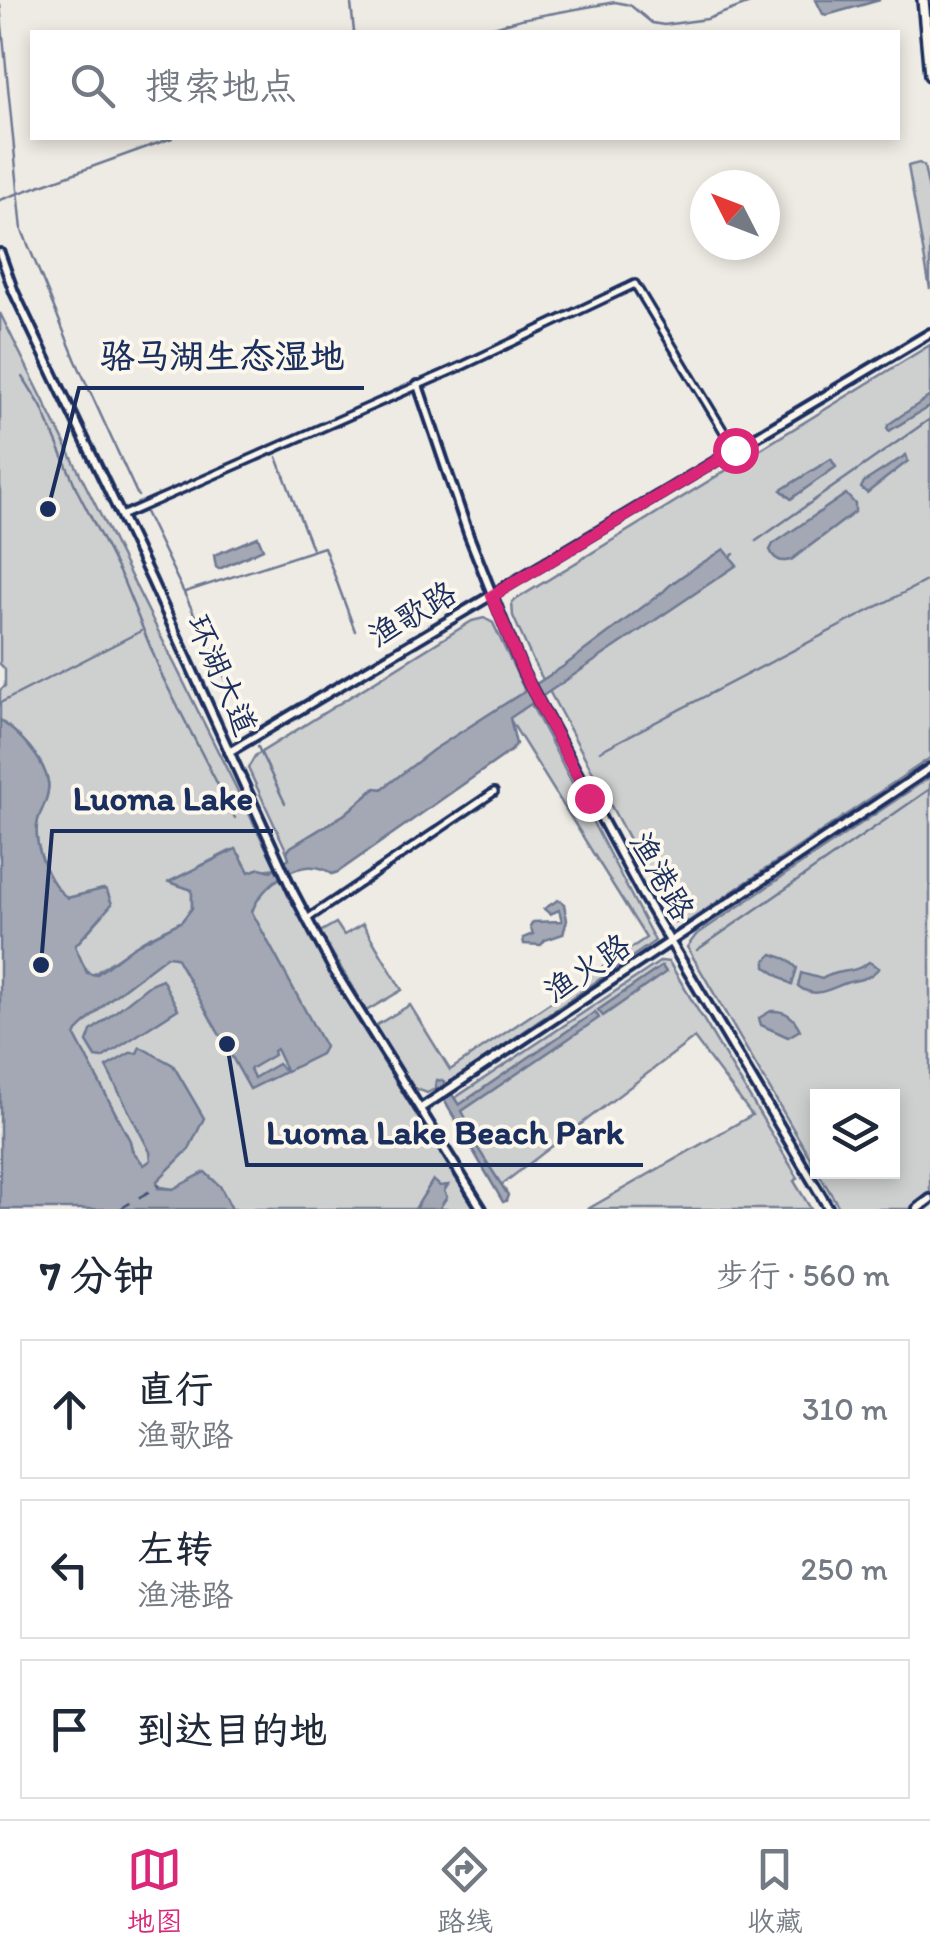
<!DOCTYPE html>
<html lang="zh">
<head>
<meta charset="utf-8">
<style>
	body { margin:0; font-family:Itim,"LXGW WenKai TC",sans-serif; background:#f6f6f7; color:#1f2937 }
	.controls { position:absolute; right:30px; bottom:30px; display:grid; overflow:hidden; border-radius:0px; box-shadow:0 5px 15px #0003 }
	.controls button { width:90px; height:90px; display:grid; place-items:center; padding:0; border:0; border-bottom:2px solid #e0e1e3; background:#fff; color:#1f2937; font:50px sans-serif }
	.compass { position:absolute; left:690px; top:170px; width:90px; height:90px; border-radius:50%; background:#fff; box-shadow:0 5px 15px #0003; rotate:312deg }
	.stop { position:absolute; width:30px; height:30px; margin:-22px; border:8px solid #db2777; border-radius:50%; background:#fff }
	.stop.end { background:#db2777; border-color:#fff; box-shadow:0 2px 10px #0008 }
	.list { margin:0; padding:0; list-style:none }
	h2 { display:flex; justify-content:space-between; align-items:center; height:130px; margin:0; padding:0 40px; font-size:42px }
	h2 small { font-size:32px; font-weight:400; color:#747a83 }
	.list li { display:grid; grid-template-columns:65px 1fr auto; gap:30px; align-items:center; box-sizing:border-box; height:140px; margin:0 20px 20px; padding:0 20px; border:2px solid #e0e1e3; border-radius:0px }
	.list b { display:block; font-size:38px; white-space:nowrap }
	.list p { margin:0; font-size:32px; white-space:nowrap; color:#747a83 }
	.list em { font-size:32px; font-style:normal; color:#747a83 }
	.icon { flex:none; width:55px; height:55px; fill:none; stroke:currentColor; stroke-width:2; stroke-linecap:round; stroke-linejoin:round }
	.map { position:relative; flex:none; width:930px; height:1209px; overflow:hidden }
	.search { position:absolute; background:#fff; box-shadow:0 5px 15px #0003; left:30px; right:30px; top:30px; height:110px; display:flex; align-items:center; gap:25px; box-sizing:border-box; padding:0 35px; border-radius:0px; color:#747a83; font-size:38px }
	.sheet { height:610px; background:#fff }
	nav { display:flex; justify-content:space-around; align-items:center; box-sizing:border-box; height:140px; border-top:2px solid #e0e1e3; background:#fff; font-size:28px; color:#747a83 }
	nav a { display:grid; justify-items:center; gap:5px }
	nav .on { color:#db2777 }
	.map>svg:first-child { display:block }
	.green { fill:#cecfcf; stroke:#747f96; stroke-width:2.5 }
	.water { fill:#a3a8b4; stroke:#6d7892; stroke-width:2.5; fill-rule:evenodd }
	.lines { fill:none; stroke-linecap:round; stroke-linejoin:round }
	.stream { stroke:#6d7892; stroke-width:2.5 }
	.ferry { stroke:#445378; stroke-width:2.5; stroke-dasharray:12 10; stroke-linecap:butt }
	.street-casing { stroke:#1b2f5e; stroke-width:12 }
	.secondary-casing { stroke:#1b2f5e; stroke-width:14 }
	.highway-casing { stroke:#1b2f5e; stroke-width:16 }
	.street { stroke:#fbf7ec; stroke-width:5 }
	.secondary { stroke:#fbf7ec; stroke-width:6 }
	.highway { stroke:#fbf7ec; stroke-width:9 }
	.route { stroke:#db2777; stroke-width:12 }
	.labels { text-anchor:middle; stroke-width:8; stroke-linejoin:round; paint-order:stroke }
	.street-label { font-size:32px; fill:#1b2f5e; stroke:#fbf7ec }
	.leader { fill:none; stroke:#1b2f5e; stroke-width:4 }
	.callout-dot { fill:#1b2f5e; stroke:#fbf7ec; stroke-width:4 }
	.callout-label { font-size:35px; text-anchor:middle; font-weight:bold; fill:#1b2f5e; stroke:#fbf7ec; stroke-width:8; stroke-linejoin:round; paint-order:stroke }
</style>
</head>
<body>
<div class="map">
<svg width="930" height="1209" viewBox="0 0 930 1209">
	<rect width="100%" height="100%" fill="#eeebe4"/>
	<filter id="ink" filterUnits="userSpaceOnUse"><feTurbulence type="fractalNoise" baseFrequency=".01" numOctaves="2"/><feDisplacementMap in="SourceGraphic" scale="20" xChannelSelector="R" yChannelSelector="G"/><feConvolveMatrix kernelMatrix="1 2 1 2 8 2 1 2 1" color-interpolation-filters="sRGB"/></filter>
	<g filter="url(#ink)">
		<g class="green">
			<polygon points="919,163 924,166 930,196 930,289 908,166"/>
			<path d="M0 313 276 868 249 872 240 855 232 850 171 881 192 890V908L182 921 144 940 91 976 78 957 75 946 103 915V889L67 898C48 884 32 843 38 820 42 807 50 795 48 782 43 757 19 734 0 720V690L5 686V669L0 664Z"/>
			<polygon points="930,345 930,758 689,921 674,923 533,661 513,616 512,602"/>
			<polygon points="484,618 493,623 531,704 655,941 455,1079 427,1093 414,1088 375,1026 410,1005 450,1070 646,938 509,718 459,735 382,789 375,788 345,814 291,847 287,852 248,768 255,756 472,621"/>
			<polygon points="930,777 930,1196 913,1209 840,1209 818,1172 892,1172 892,1096 818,1096 817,1170 687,947 696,935"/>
			<polygon points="281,878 334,982 475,1209 184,1209 173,1189 156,1186 132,1150 130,1141 75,1036 74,1014 143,957"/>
			<polygon points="336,923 344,935 363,924 402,990 366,1011 320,932"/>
			<polygon points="661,961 669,962 798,1178 794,1181 811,1209 588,1209 752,1115 694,1038 496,1189 446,1104"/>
		</g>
		<g class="water">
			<polygon points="816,0 880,0 827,15 823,14"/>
			<polygon points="930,396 930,406 889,431 887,428 889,424"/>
			<polygon points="906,455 908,461 867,493 861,488 864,482"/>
			<polygon points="831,459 836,467 791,499 781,490"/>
			<path d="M846 494 855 504V512L791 560C781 563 774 560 770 550L773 544Z"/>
			<polygon points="258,537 263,549 219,569 216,567 214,555"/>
			<path d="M724 549 737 565 510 718 516 744 512 750 338 872 332 874C305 852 261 884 252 912L325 1047 321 1054 250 1089 176 957 167 956 109 1000 77 1031 75 1036 130 1141 132 1150 144 1165 151 1160 150 1152 106 1067 130 1053H137L140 1047 173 1065 204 1118 189 1149 157 1181 158 1188 173 1189 205 1172 220 1186 232 1209H0V720C19 734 43 757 48 782 50 795 42 808 38 820 32 843 48 884 68 898L103 889 107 891 112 904 75 946 87 973 96 975 133 947 182 921 192 908V890L169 882 236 849 249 872 260 868 271 871 289 858 287 852 291 847 345 814 376 788 382 789 433 750 564 666 664 591C675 578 707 561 724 549ZM276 1049 287 1072 278 1064 254 1078 250 1069 274 1055 273 1051Z"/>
			<polygon points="558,900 564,904 567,920 563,934 545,940 541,945 524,944 523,938 533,934 530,926 533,922 562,921 559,910 550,914 544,909"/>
			<polygon points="772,954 787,959 797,968 792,985 766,967 766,960"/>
			<path d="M869 962 879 968C865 983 858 978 843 984 828 990 814 999 798 986L801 973 822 979C837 969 855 974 869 962Z"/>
			<polygon points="662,966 666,972 603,1016 598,1010"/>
			<polygon points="162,979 178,1009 102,1058 96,1057 87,1042 91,1031 152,983"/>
			<path d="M771 1011C786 1010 794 1017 800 1030L788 1037 761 1025 759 1018Z"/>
			<polygon points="595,1012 599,1018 462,1111 471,1128 461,1128 435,1085 437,1080 443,1081 459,1105"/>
			<polygon points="470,1136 508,1195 506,1201 503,1202 467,1140"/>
			<polygon points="433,1180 440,1186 448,1185 444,1191 447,1197 439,1209 415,1209"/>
		</g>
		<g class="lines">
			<g class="stream">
				<polyline points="351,4 354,32"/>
				<polyline points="0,5 22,230 76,361 138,496"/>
				<polyline points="477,32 521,19 615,2 630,5 652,23 664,25 707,19 758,0"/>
				<polyline points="0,200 172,138"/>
				<polyline points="23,377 41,406 78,492 123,580 163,678 235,818"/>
				<polyline points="277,457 312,549"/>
				<polyline points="144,510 253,736"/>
				<polyline points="756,541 930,419"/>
				<polyline points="730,557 734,554"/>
				<polyline points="185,592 324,547 355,631"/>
				<polyline points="0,703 141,631"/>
				<polyline points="258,747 285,803"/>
				<polyline points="600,751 930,579"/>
				<polyline points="697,950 930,789"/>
			</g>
			<polyline class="ferry" points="120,1209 160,1185"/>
			<g class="street-casing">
				<g id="street">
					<polyline points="121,516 462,366 635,284 735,450"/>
					<polyline points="307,919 494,792"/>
				</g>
			</g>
			<g class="secondary-casing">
				<g id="secondary">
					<polyline points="0,253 14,292 151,579 293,892 335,972 482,1209"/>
					<polyline points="418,385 469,536 523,672 642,894 829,1209"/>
					<polyline points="229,752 930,333"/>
					<polyline points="421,1108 930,768"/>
					<polyline points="917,1209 930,1199"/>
				</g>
			</g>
			<g class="highway-casing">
				<polyline id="highway" points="923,0 930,75"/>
			</g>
			<use href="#street" class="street"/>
			<use href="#secondary" class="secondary"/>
			<use href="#highway" class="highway"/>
		</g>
	</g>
	<g class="lines" filter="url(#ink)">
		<polyline class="route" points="589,798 523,672 492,596 735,450"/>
	</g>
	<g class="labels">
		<g class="street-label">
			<text transform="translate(412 614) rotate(-31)" y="11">渔歌路</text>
			<text transform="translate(222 675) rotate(66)" y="11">环湖大道</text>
			<text transform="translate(662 876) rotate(60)" y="11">渔港路</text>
			<text transform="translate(587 968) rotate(-34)" y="11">渔火路</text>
		</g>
	</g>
	<path class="leader" d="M48 509L79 388H364M41 965L52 831H273M227 1044L247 1165H643"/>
	<g class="callout-dot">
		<circle cx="48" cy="509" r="10"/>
		<circle cx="41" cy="965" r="10"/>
		<circle cx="227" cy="1044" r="10"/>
	</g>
	<g class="callout-label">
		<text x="222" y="368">骆马湖生态湿地</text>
		<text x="163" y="810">Luoma Lake</text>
		<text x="445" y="1144">Luoma Lake Beach Park</text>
	</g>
</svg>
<div class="controls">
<button><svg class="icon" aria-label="layers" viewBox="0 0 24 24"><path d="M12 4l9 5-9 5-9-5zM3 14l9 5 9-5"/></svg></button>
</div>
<svg class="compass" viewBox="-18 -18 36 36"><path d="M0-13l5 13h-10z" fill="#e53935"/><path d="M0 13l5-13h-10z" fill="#747a83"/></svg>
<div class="stop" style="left:735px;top:450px"></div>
<div class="stop end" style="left:589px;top:798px"></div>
<div class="search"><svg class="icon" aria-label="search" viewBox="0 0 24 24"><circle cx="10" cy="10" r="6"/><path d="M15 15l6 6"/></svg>搜索地点</div>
</div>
<section class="sheet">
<h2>7 分钟<small>步行 · 560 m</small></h2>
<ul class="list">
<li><svg class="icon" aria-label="ahead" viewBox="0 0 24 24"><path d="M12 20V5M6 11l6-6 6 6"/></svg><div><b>直行</b><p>渔歌路</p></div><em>310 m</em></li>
<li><svg class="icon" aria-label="left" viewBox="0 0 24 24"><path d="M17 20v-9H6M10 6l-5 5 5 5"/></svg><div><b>左转</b><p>渔港路</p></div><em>250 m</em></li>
<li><svg class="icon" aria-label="arrive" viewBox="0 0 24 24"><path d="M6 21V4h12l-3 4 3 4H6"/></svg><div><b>到达目的地</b></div></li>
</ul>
</section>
<nav>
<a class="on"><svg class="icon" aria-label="map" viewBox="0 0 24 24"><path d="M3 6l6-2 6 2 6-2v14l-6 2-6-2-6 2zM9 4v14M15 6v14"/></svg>地图</a>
<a><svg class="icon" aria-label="directions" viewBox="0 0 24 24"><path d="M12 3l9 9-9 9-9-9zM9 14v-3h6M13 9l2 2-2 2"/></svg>路线</a>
<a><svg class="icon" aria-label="saved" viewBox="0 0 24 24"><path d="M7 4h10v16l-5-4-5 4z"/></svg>收藏</a>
</nav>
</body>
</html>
